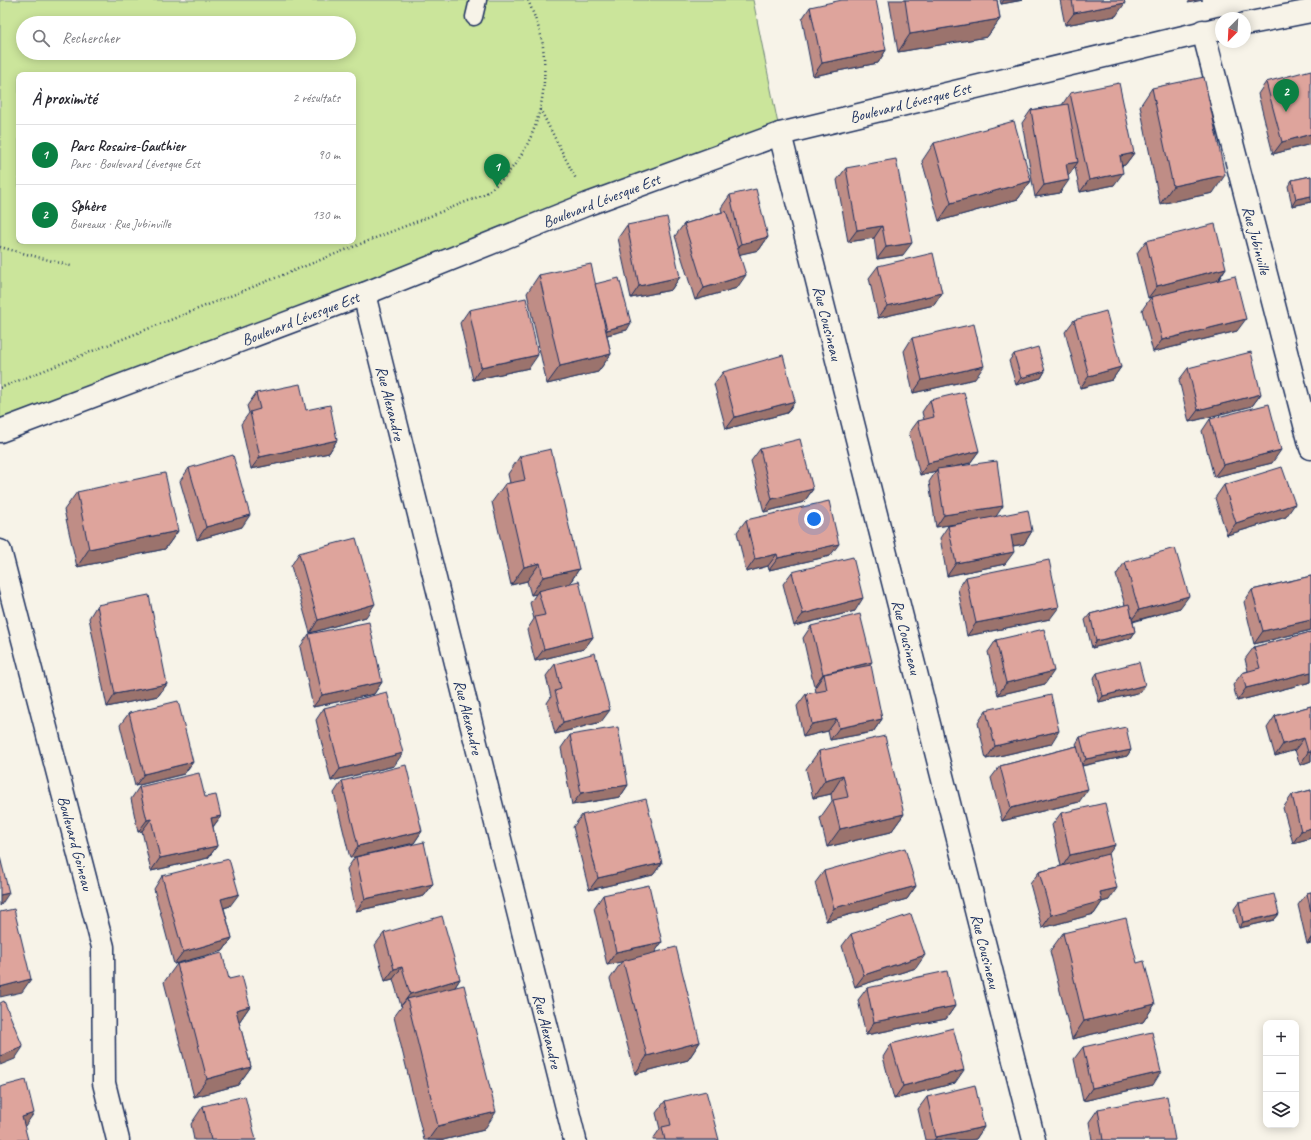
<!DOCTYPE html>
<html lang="fr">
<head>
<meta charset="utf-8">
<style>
	body { margin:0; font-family:Caveat,sans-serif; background:#f2f2f3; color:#2b2b33 }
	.controls { position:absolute; right:12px; bottom:12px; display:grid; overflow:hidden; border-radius:8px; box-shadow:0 2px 10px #0003 }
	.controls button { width:36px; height:36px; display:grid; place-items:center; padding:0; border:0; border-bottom:1px solid #e1e1e2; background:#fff; color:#2b2b33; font:20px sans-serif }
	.compass { position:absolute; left:1215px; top:12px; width:36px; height:36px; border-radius:50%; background:#fff; box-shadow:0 2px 10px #0003; rotate:204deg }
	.you { position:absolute; left:814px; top:519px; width:14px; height:14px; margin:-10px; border:3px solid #fff; border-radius:50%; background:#1a73e8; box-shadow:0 0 0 6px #1a73e833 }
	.badge { display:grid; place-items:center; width:26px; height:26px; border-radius:50%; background:#0b8043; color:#fff; font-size:13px; font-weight:700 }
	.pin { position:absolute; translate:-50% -33px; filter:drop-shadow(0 1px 2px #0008) }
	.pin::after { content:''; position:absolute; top:21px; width:14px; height:12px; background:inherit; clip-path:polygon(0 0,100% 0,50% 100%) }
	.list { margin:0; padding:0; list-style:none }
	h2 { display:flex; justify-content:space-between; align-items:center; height:52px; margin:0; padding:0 16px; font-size:17px }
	h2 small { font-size:13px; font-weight:400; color:#7c7c81 }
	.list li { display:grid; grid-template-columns:26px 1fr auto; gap:12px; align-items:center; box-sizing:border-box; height:60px; padding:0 16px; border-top:1px solid #e1e1e2 }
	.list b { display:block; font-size:15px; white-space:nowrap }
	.list p { margin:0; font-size:13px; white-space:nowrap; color:#7c7c81 }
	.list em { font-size:13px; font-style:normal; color:#7c7c81 }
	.icon { flex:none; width:22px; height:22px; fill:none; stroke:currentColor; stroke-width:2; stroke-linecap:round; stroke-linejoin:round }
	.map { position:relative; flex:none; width:1311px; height:1140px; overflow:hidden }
	.search { position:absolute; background:#fff; box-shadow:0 2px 10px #0003; left:16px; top:16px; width:340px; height:44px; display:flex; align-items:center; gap:10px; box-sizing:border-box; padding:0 14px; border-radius:22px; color:#7c7c81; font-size:15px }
	.panel { position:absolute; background:#fff; box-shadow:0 2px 10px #0003; left:16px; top:72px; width:340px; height:172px; border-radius:8px }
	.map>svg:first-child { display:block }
	.green { fill:#cbe59b; stroke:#738a7c; fill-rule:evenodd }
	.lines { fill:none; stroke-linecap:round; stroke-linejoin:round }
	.lane-casing { stroke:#1b2f5e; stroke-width:19 }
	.street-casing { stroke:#1b2f5e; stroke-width:25 }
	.secondary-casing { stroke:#1b2f5e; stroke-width:25 }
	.path { stroke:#1b2f5e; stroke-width:2.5; stroke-dasharray:1 3; stroke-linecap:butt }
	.lane { stroke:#f7f3e8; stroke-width:16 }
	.street { stroke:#f7f3e8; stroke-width:22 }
	.secondary { stroke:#f7f3e8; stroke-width:22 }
	.wall { fill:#bf8d86; stroke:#1b2f5e }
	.shaded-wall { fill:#9b736d; stroke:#1b2f5e }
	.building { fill:#dea49c; stroke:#1b2f5e }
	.labels { text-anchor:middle; stroke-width:4; stroke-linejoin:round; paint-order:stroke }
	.street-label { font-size:16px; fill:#1b2f5e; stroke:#f7f3e8 }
</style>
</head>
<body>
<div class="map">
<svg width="1311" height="1140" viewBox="0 0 1311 1140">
	<rect width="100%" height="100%" fill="#f7f3e8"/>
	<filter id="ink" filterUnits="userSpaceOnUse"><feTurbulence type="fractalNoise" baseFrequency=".025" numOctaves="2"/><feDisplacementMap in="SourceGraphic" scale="8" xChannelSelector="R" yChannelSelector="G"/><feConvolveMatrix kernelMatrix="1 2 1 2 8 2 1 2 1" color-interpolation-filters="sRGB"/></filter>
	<g filter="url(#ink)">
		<path class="green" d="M0 0H753L780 134 0 431ZM23 23H349V53H23ZM19 75H353V241H19Z"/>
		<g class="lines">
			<g class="lane-casing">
				<polyline id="lane" points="474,17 478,0"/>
			</g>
			<g class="street-casing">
				<g id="street">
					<polyline points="1203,31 1311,448"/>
					<polyline points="780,134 1034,1140"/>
					<polyline points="364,294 575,1140"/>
					<polyline points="0,551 103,947 104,1083 118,1140"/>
				</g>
			</g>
			<g class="secondary-casing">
				<g id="secondary">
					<polyline points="1245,24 1311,11"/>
					<polyline points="0,431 364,294 588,204 780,134 1221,28"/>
				</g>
			</g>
			<g class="path">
				<polyline points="540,109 576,179"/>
				<polyline points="0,247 71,266"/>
				<path d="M0 388 483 195C531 162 550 104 543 47 542 33 533 13 528 0"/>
			</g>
			<use href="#lane" class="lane"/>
			<use href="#street" class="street"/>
			<use href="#secondary" class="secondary"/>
		</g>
		<g class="wall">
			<polygon points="889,0 997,0 1000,19 987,37 898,52"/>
			<polygon points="1000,0 1023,0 1001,4"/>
			<polygon points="1060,0 1124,0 1116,16 1065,25"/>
			<polygon points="810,7 886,50 878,63 813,76 802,19"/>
			<polygon points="1266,82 1311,144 1273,154 1258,94"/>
			<polygon points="1152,88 1213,193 1160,204 1140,106"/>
			<polygon points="1070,93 1134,153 1125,165 1122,166 1114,185 1080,192 1075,167 1069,175 1068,175 1060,193 1035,197 1022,123 1031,110 1062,105"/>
			<polygon points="934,143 1031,181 1018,199 939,221 922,161"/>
			<polygon points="846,168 903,255 877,259 874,238 848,242 837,180"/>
			<polygon points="1311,176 1311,202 1292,206 1288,186 1292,180"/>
			<polygon points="730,195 768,237 759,250 740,254 737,288 695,300 675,236 684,224 722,212 721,208"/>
			<polygon points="627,225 680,277 671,290 631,298 618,238"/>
			<polygon points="1146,241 1226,268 1218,281 1237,331 1153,352 1142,310 1151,297 1148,298 1137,253"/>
			<polygon points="878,266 942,293 934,305 878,318 869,278"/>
			<polygon points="539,275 595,284 627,330 607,335 611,354 598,372 547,384 527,293"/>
			<polygon points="469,310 529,368 473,380 460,323"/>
			<polygon points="1074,320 1121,367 1112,380 1080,388 1065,332"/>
			<polygon points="912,338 975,379 913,393 904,351"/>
			<polygon points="1014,354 1045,371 1041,378 1016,385 1009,361"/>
			<polygon points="1188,368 1261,394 1252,406 1189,422 1179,380"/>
			<polygon points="723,372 795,401 787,413 726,429 714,384"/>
			<polygon points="256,393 306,410 337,440 329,453 251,469 241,424 249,413 247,406"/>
			<polygon points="930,400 979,451 970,463 958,466 996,516 1032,531 1024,544 1013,546 1005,564 947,576 940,538 948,526 955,524 936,527 929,482 936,471 920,475 909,433 918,421 924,420 922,412"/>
			<polygon points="1210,419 1272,463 1214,477 1202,431"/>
			<polygon points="760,449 813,489 804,502 764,512 751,461"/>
			<polygon points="520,456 579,569 570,583 593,637 584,649 535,661 527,630 534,619 530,603 536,594 531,595 527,581 511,585 492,502 505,484 510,483 508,474"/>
			<polygon points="189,468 242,527 197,540 180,481"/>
			<polygon points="1224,485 1286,517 1227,535 1215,498"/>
			<polygon points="77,492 178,531 165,549 77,567 64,510"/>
			<polygon points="746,520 830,556 769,570 768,566 746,572 737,532"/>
			<polygon points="299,553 366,617 310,633 291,566"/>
			<polygon points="1125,562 1180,608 1133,622 1135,632 1131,638 1092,648 1085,620 1090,614 1125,605 1116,575"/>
			<polygon points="792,572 855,611 794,626 783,584"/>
			<polygon points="1311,576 1311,630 1254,644 1244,602 1252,590"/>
			<polygon points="966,577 1050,619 967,636 958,589"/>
			<polygon points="97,605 167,684 158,696 107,707 89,618"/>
			<polygon points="811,626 869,666 882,719 873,732 830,740 828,731 803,737 797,706 806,694 816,692 815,687 816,686 814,686 803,638"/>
			<polygon points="1311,632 1311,682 1237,701 1233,685 1242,673 1248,671 1245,659 1254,647"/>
			<polygon points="309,634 382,682 374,694 313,707 300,647"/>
			<polygon points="996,640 1045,684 998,695 988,652"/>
			<polygon points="555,664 601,722 555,734 547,703 551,697 546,676"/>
			<polygon points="1097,673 1141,692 1099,702 1093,679"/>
			<polygon points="1311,706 1311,761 1300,765 1295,750 1275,756 1267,728 1275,716"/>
			<polygon points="324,708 394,766 331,781 316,720"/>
			<polygon points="986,710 1051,744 986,759 978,723"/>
			<polygon points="129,713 193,762 184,774 135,786 120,725"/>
			<polygon points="570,735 628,785 620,797 572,805 561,748"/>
			<polygon points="1080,737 1131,750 1127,756 1082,766 1079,802 1002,821 991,778 1000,766 1077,746 1076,744"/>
			<polygon points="819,751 904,814 891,832 827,847 820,818 832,801 831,794 813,798 806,769"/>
			<polygon points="342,781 422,831 414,843 364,855 433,884 424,896 356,911 347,869 355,857 350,858 334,793"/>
			<polygon points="139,787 205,797 221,816 213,827 217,846 208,858 151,871 142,831 138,832 131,799"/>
			<polygon points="1311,790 1311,838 1293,843 1283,808 1292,795"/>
			<polygon points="1061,813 1115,845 1108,854 1109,900 1102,902 1094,914 1042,928 1030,884 1039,872 1061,866 1052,825"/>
			<polygon points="582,815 662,863 653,875 589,890 573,827"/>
			<polygon points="824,871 916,886 907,899 826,921 815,883"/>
			<polygon points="162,876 230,906 224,908 232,938 223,951 174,964 154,889"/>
			<polygon points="1311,892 1311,943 1307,944 1298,905 1307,893"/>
			<polygon points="603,895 662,942 654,953 700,1042 688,1060 635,1074 610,979 622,961 607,965 594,908"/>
			<polygon points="1239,902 1279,914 1274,920 1239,928 1234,909"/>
			<polygon points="384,933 460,979 455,987 484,1130 443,1140 424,1140 394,1017 402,1006 401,1006 393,979 385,981 375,945"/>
			<polygon points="1063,933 1155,1004 1143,1022 1072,1039 1050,951"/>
			<polygon points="851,934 916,968 855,987 842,946"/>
			<polygon points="177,964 229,979 250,1006 239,1022 251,1067 238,1085 194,1097 164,982"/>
			<polygon points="867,988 955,1006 946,1019 866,1035 858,1000"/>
			<polygon points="891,1044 955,1083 894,1099 883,1057"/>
			<polygon points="1083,1047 1153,1085 1083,1101 1074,1059"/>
			<polygon points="927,1097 984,1127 976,1139 971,1140 925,1140 918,1109"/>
			<polygon points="665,1101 719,1140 653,1140 653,1139 660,1129 656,1113"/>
			<polygon points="203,1106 256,1140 194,1140 191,1124"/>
			<polygon points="1098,1109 1175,1140 1092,1140 1089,1122"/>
		</g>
		<g class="shaded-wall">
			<polygon points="1004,0 1023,0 1001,4"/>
			<polygon points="1190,0 1203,0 1188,3"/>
			<polygon points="1125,3 1116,16 1065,25 1074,13"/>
			<polygon points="1000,19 987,37 898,52 910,34"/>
			<polygon points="886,50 878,63 813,76 822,63"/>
			<polygon points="1311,134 1311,144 1273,154 1282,142"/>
			<polygon points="1134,153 1125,165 1111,168 1120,156"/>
			<polygon points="1078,162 1069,175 1058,177 1066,164"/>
			<polygon points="1123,173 1114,185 1080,192 1089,180"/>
			<polygon points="1225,175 1213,193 1160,204 1173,186"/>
			<polygon points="1069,180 1060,193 1035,197 1044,185"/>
			<polygon points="1031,181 1018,199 939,221 951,203"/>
			<polygon points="1311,196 1311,202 1292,206 1296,199"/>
			<polygon points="882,226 874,238 848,242 857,230"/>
			<polygon points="768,237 759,250 733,256 741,244"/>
			<polygon points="912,243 903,255 877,259 886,247"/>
			<polygon points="1226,268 1217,281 1148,298 1157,286"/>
			<polygon points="746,275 737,288 695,300 704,288"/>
			<polygon points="680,277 671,290 631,298 639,286"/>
			<polygon points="942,293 934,305 878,318 887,306"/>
			<polygon points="1246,319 1237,331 1153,352 1162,340"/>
			<polygon points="631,323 627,330 603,336 607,330"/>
			<polygon points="611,354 598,372 547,384 560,366"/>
			<polygon points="538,355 529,368 473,380 481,367"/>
			<polygon points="984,366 975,379 913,393 922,380"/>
			<polygon points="1121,367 1112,380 1080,388 1089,376"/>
			<polygon points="1045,371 1041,378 1016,385 1021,378"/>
			<polygon points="1261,394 1252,406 1189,422 1198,410"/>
			<polygon points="795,401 787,413 726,429 735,417"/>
			<polygon points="337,440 329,453 251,469 260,457"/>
			<polygon points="1281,450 1272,463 1214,477 1223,465"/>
			<polygon points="979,451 970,463 938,471 937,469 936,471 920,475 928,463"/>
			<polygon points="813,489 804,502 764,512 772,499"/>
			<polygon points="1295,504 1286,517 1227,535 1236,523"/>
			<polygon points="1003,506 995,518 936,527 944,515"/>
			<polygon points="250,515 242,527 197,540 206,527"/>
			<polygon points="178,531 165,549 77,567 89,549"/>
			<polygon points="1032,531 1024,544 1002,548 1011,535"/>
			<polygon points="839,544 830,556 769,570 778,558"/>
			<polygon points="1014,552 1005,564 947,576 956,563"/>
			<polygon points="777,554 768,566 746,572 755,559"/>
			<polygon points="540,563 527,581 511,585 524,567"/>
			<polygon points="579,569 567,587 538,591 536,594 531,595 543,577"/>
			<polygon points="1189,596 1180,608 1130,622 1139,610"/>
			<polygon points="863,598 855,611 794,626 803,614"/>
			<polygon points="375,604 366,617 310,633 318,620"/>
			<polygon points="1059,607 1050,619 967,636 976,623"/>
			<polygon points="1311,620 1311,630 1254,644 1263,631"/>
			<polygon points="1135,632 1131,638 1092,648 1096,641"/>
			<polygon points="593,637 584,649 535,661 544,649"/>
			<polygon points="872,662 863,674 824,674 816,686 814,686 823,674"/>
			<polygon points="1054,671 1045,684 998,695 1006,683"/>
			<polygon points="1311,672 1311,682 1237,701 1246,688"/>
			<polygon points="382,682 374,694 313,707 322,695"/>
			<polygon points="167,684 158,696 107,707 115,694"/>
			<polygon points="1145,685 1141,692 1099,702 1103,696"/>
			<polygon points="610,710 601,722 555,734 563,722"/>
			<polygon points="837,719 828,731 803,737 812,724"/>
			<polygon points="882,719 873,732 830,740 839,728"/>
			<polygon points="1059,731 1051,744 986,759 995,746"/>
			<polygon points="1304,738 1295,750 1275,756 1283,744"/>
			<polygon points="1131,750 1127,756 1081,766 1086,759"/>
			<polygon points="1308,752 1311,752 1311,761 1300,765"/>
			<polygon points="403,753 394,766 331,781 340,769"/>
			<polygon points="193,762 184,774 135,786 144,774"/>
			<polygon points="843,775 831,794 813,798 825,780"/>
			<polygon points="628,785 620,797 572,805 581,793"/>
			<polygon points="1088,789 1079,802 1002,821 1011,808"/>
			<polygon points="904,814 891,832 827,847 840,829"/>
			<polygon points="221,816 212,828 211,818"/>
			<polygon points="151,819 142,831 138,832 147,820"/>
			<polygon points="1311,828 1311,838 1293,843 1301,831"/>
			<polygon points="422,831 414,843 350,858 358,846"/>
			<polygon points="1115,845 1106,858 1062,867 1070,855"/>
			<polygon points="217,846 208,858 151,871 160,858"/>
			<polygon points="662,863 653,875 589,890 598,878"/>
			<polygon points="433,884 424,896 356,911 365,899"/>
			<polygon points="916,886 907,899 826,921 834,908"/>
			<polygon points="1117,888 1109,900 1102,902 1094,914 1042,928 1051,915 1100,892"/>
			<polygon points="9,893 1,905 0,906 0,895"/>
			<polygon points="239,894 230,906 213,911 221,899"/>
			<polygon points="1279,914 1274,920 1239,928 1243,922"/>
			<polygon points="232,938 223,951 174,964 183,952"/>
			<polygon points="1311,938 1311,943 1307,944"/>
			<polygon points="662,942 653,955 607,965 616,952"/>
			<polygon points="925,955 916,968 855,987 864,975"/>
			<polygon points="402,967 393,979 385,981 394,969"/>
			<polygon points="31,979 22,992 0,997 0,987"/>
			<polygon points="460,979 452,992 407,999 401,1006 410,994"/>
			<polygon points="1155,1004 1143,1022 1072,1039 1084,1021"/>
			<polygon points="250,1006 237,1025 236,1010"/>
			<polygon points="955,1006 946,1019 866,1035 874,1022"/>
			<polygon points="700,1042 688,1060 635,1074 647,1056"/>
			<polygon points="23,1047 15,1059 0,1065 0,1056"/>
			<polygon points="251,1067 238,1085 194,1097 207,1079"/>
			<polygon points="964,1070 955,1083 894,1099 903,1086"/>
			<polygon points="1161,1072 1153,1085 1083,1101 1092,1088"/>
			<polygon points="496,1112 484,1130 443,1140 428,1140 438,1126"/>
			<polygon points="34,1113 25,1126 13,1129 22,1117"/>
			<polygon points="984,1127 976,1139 971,1140 934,1140 936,1137"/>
		</g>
		<g class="building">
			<polygon points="842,0 876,0 886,50 822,63 810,7"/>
			<polygon points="905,0 997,0 1000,19 910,34"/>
			<polygon points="1072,0 1124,0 1125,3 1074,13"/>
			<polygon points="1311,70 1311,134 1282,142 1266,82"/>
			<polygon points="1204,77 1225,175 1173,186 1152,88"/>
			<polygon points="1119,83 1134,153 1120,156 1123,173 1089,180 1070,93"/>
			<polygon points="1068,104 1078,162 1066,164 1069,180 1044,185 1031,110"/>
			<polygon points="1014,121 1031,181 951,203 934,143"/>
			<polygon points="896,159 912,243 886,247 882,226 857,230 846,168"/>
			<polygon points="1311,176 1311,196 1296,199 1292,180"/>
			<polygon points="756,189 768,237 741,244 730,195"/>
			<polygon points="726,211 746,275 704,288 684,224"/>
			<polygon points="667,217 680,277 639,286 627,225"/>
			<polygon points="1215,224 1226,268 1157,286 1146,241"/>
			<polygon points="933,253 942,293 887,306 878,266"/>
			<polygon points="591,264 611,354 560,366 539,275"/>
			<polygon points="1235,276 1246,319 1162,340 1151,297"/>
			<polygon points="619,278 631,323 607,330 595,284"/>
			<polygon points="526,298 538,355 481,367 469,310"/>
			<polygon points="1106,311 1121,367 1089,376 1074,320"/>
			<polygon points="974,324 984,366 922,380 912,338"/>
			<polygon points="1038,347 1045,371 1021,378 1014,354"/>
			<polygon points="1251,352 1261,394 1198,410 1188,368"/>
			<polygon points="783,355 795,401 735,417 723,372"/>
			<polygon points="300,384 306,410 330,405 337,440 260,457 250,412 260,409 256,393"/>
			<polygon points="964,392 979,451 928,463 918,421 934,417 930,400"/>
			<polygon points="1269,404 1281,450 1223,465 1210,419"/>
			<polygon points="800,439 813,489 772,499 760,449"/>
			<polygon points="551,449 579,569 543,577 540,563 524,567 505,484 525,480 520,456"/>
			<polygon points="233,455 250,515 206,527 189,468"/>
			<polygon points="997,461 1003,506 944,515 937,469"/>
			<polygon points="1282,467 1295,504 1236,523 1224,485"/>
			<polygon points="165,473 178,531 89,549 77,492"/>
			<polygon points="829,501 839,544 778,558 777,554 755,559 746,520"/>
			<polygon points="1028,510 1032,531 1011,535 1014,552 956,563 948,526"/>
			<polygon points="356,538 375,604 318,620 299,553"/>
			<polygon points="1175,548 1189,596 1139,610 1125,562"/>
			<polygon points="853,557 863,598 803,614 792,572"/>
			<polygon points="1049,560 1059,607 976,623 966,577"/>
			<polygon points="1311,576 1311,620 1263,631 1252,590"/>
			<polygon points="579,581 593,637 544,649 535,617 545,615 538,591"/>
			<polygon points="149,595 167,684 115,694 97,605"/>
			<polygon points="1129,604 1135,632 1096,641 1090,614"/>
			<polygon points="860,614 872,662 823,674 811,626"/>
			<polygon points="369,622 382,682 322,695 309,634"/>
			<polygon points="1044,629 1054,671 1006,683 996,640"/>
			<polygon points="1311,632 1311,672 1246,688 1242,673 1260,668 1254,647"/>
			<polygon points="595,653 610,710 563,722 555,691 561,689 555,664"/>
			<polygon points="1139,662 1145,685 1103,696 1097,673"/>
			<polygon points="871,665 882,719 839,728 837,719 812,724 806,694 827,690 824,674"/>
			<polygon points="387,692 403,753 340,769 324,708"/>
			<polygon points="1051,695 1059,731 995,746 986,710"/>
			<polygon points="178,701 193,762 144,774 129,713"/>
			<polygon points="1311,706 1311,752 1308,752 1304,738 1283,744 1275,716"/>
			<polygon points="618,727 628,785 581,793 570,735"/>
			<polygon points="1126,727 1131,750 1086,759 1080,737"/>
			<polygon points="885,736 904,814 840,829 833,800 848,797 843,775 825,780 819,751"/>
			<polygon points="1077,746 1088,789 1011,808 1000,766"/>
			<polygon points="406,765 422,831 358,846 342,781"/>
			<polygon points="199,773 205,797 216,795 221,816 211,818 217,846 160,858 151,819 147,820 139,787"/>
			<polygon points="1311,790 1311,828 1301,831 1292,795"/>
			<polygon points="646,799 662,863 598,878 582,815"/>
			<polygon points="1105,803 1115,845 1070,855 1061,813"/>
			<polygon points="424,842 433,884 365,899 356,857"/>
			<polygon points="905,848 916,886 834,908 824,871"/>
			<polygon points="1108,854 1117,888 1100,892 1102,901 1051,915 1039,872"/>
			<polygon points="0,857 9,893 0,895"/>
			<polygon points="229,859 239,894 221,899 232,938 183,952 162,876"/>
			<polygon points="649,885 662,942 616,952 603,895"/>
			<polygon points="1311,892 1311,912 1307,893"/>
			<polygon points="1274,894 1279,914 1243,922 1239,902"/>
			<polygon points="14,909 31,979 0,987 0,912"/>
			<polygon points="911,914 925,955 864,975 851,934"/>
			<polygon points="442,916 460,979 410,994 402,967 394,969 384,933"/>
			<polygon points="1126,918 1137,963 1144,961 1155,1004 1084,1021 1063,933"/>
			<polygon points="676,947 700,1042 647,1056 623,961"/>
			<polygon points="222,953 229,979 242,976 250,1006 236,1010 251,1067 207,1079 177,964"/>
			<polygon points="947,971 955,1006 874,1022 867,988"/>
			<polygon points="464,985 496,1112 438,1126 407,999"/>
			<polygon points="4,1001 23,1047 0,1056 0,1003"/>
			<polygon points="953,1028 964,1070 903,1086 891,1044"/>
			<polygon points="1152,1032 1161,1072 1092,1088 1083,1047"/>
			<polygon points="26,1080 34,1113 22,1117 28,1140 0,1140 0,1087"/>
			<polygon points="975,1085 984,1127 936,1137 927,1097"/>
			<polygon points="706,1091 719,1140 665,1140 662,1127 671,1125 665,1101"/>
			<polygon points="245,1096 256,1140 211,1140 203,1106"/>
			<polygon points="1167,1096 1175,1140 1103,1140 1098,1109"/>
		</g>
	</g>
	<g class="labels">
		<g class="street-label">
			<text transform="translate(910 102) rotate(-14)" y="6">Boulevard Lévesque Est</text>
			<text transform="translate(601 200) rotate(-21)" y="6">Boulevard Lévesque Est</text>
			<text transform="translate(1257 240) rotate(75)" y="6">Rue Jubinville</text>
			<text transform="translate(300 318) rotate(-21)" y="6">Boulevard Lévesque Est</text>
			<text transform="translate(828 323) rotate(76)" y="6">Rue Cousineau</text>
			<text transform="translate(391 403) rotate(76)" y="6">Rue Alexandre</text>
			<text transform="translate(907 637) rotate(76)" y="6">Rue Cousineau</text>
			<text transform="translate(469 717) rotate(76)" y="6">Rue Alexandre</text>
			<text transform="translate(76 843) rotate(75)" y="6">Boulevard Goineau</text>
			<text transform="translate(986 951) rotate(76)" y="6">Rue Cousineau</text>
			<text transform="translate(548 1031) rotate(76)" y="6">Rue Alexandre</text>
		</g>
	</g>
</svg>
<div class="controls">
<button>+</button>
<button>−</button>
<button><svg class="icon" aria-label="layers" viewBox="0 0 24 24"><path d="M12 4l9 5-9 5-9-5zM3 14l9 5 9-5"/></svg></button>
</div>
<svg class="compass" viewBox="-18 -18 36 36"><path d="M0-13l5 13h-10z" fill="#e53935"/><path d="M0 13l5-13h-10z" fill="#7c7c81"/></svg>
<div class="you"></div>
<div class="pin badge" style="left:497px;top:187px">1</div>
<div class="pin badge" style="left:1286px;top:112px">2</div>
<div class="search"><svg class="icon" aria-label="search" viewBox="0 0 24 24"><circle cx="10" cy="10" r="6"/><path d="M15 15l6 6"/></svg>Rechercher</div>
<section class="panel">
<h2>À proximité<small>2 résultats</small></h2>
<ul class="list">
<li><span class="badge">1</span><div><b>Parc Rosaire-Gauthier</b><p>Parc · Boulevard Lévesque Est</p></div><em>90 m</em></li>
<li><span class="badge">2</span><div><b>Sphère</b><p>Bureaux · Rue Jubinville</p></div><em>130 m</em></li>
</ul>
</section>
</div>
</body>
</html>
